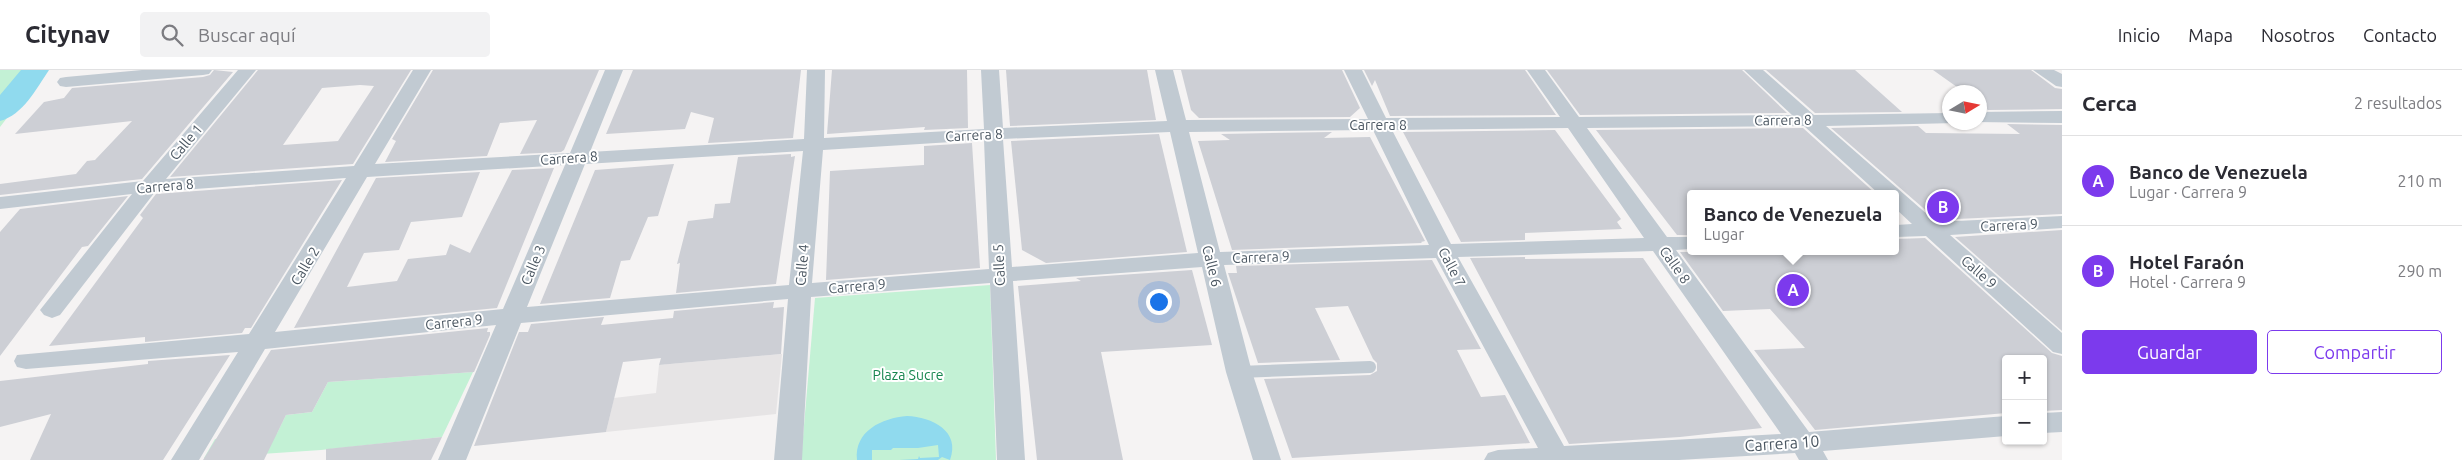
<!DOCTYPE html>
<html lang="es">
<head>
<meta charset="utf-8">
<style>
	body { margin:0; font-family:Ubuntu,sans-serif; background:#f2f2f3; color:#2b2b33 }
	.controls { position:absolute; right:15px; bottom:15px; display:grid; overflow:hidden; border-radius:5px; box-shadow:0 1px 4px #0004 }
	.controls button { width:45px; height:45px; display:grid; place-items:center; padding:0; border:0; border-bottom:1px solid #e1e1e2; background:#fff; color:#2b2b33; font:25px sans-serif }
	.compass { position:absolute; left:1942px; top:15px; width:45px; height:45px; border-radius:50%; background:#fff; box-shadow:0 1px 4px #0004; rotate:80deg }
	.you { position:absolute; left:1158px; top:231px; width:18px; height:18px; margin:-12px; border:4px solid #fff; border-radius:50%; background:#1a73e8; box-shadow:0 0 0 8px #1a73e833 }
	.badge { display:grid; place-items:center; width:32px; height:32px; border-radius:50%; background:#7c3aed; color:#fff; font-size:16px; font-weight:700 }
	.pin { position:absolute; translate:-50% -50%; border:2px solid #fff; box-shadow:0 1px 5px #0006 }
	.popup { position:absolute; left:1687px; top:120px; width:212px; height:65px; box-sizing:border-box; display:grid; place-content:center; border-radius:5px; background:#fff; filter:drop-shadow(0 1px 4px #0005); font-size:16px; white-space:nowrap; color:#7c7c81 }
	.popup b { font-size:19px; color:#2b2b33 }
	.popup::after { content:''; position:absolute; left:50%; top:100%; margin-left:-10px; border:10px solid transparent; border-top-color:#fff }
	.list { margin:0; padding:0; list-style:none }
	h2 { display:flex; justify-content:space-between; align-items:center; height:65px; margin:0; padding:0 20px; font-size:21px }
	h2 small { font-size:16px; font-weight:400; color:#7c7c81 }
	.list li { display:grid; grid-template-columns:32px 1fr auto; gap:15px; align-items:center; box-sizing:border-box; height:90px; padding:0 20px; border-top:1px solid #e1e1e2 }
	.list b { display:block; font-size:19px; white-space:nowrap }
	.list p { margin:0; font-size:16px; white-space:nowrap; color:#7c7c81 }
	.list em { font-size:16px; font-style:normal; color:#7c7c81 }
	.actions { display:flex; gap:10px; padding:15px 20px }
	.actions a { flex:1; padding:11px 0; border:1px solid #7c3aed; border-radius:5px; text-align:center; font-size:18px; color:#7c3aed }
	.actions .main { background:#7c3aed; color:#fff }
	.icon { flex:none; width:28px; height:28px; fill:none; stroke:currentColor; stroke-width:2; stroke-linecap:round; stroke-linejoin:round }
	.map { position:relative; flex:none; width:2062px; height:390px; overflow:hidden }
	header { display:flex; align-items:center; gap:30px; box-sizing:border-box; height:70px; padding:0 25px; background:#fff; border-bottom:1px solid #e1e1e2 }
	header strong { font-size:24px }
	nav { display:flex; gap:28px; margin-inline-start:auto; font-size:18px }
	.search { width:350px; height:45px; background:#f2f2f3; display:flex; align-items:center; gap:12px; box-sizing:border-box; padding:0 18px; border-radius:5px; color:#7c7c81; font-size:19px }
	main { display:flex }
	aside { flex:1; background:#fff }
	.map>svg:first-child { display:block }
	.education { fill:#e6e4e5 }
	.green { fill:#c3f1d5 }
	.water { fill:#90daee }
	.lines { fill:none; stroke-linecap:round; stroke-linejoin:round }
	.river { fill:#90daee; fill-rule:evenodd }
	.building { fill:#cdcfd5; fill-rule:evenodd }
	.lane { stroke:#c1cad2; stroke-width:12 }
	.street { fill:#c1cad2; fill-rule:evenodd }
	.labels { text-anchor:middle; stroke-width:4; stroke-linejoin:round; paint-order:stroke }
	.street-label { font-size:14px; fill:#4a5661; stroke:#fff }
	.park-label { font-size:14px; fill:#17864f; stroke:#fff }
	.near-street-label { font-size:16px; fill:#4a5661; stroke:#fff }
</style>
</head>
<body>
<header>
<strong>Citynav</strong>
<div class="search"><svg class="icon" aria-label="search" viewBox="0 0 24 24"><circle cx="10" cy="10" r="6"/><path d="M15 15l6 6"/></svg>Buscar aquí</div>
<nav><a>Inicio</a><a>Mapa</a><a>Nosotros</a><a>Contacto</a></nav>
</header>
<main>
<div class="map">
<svg width="2062" height="390" viewBox="0 0 2062 390">
	<rect width="100%" height="100%" fill="#f5f3f3"/>
	<polygon class="education" points="782,284 776,344 606,362 614,328 656,323 659,295"/>
	<g class="green">
		<polygon points="0,0 47,0 33,14 0,57"/>
		<polygon points="990,215 996,390 801,390 815,228"/>
		<polygon points="473,302 442,367 321,380 204,388 215,369 277,363 286,345 312,342 328,312"/>
	</g>
	<path class="water" d="M907 346C932 347 961 361 950 390L942 387 938 390H899L918 389 919 386 920 388 939 387 938 375 918 378H893L891 380H872V390H857C854 361 882 348 907 346Z"/>
	<g class="lines">
		<path class="river" d="M21 0H49C36 19 23 45 0 51V25Z"/>
	</g>
	<g class="building">
		<polygon points="214,0 233,2 142,109 0,125 0,114 76,104 87,91 95,90 132,51 15,64 44,32 64,28 72,18 203,7 210,5"/>
		<path d="M258 0H411L353 94 170 107ZM360 15 374 16 338 71 283 75 322 18Z"/>
		<polygon points="433,0 599,0 564,80 561,82 520,84 537,50 500,53 487,86 385,92 396,71 392,69"/>
		<polygon points="633,0 801,0 793,68 708,73 714,48 691,42 685,59 606,64"/>
		<polygon points="832,0 967,0 968,58 924,60 925,57 827,64"/>
		<polygon points="1006,0 1147,0 1156,50 1010,56"/>
		<polygon points="1181,0 1342,0 1360,38 1350,47 1199,48 1191,40"/>
		<polygon points="1364,0 1525,0 1556,45 1390,46 1375,10 1372,16"/>
		<polygon points="1547,0 1742,0 1787,43 1580,45"/>
		<polygon points="1766,0 1855,0 1902,42 1815,43"/>
		<polygon points="1933,0 2031,0 2055,18 2062,19 2062,39 1988,40 1980,34 1980,22 1964,22"/>
		<polygon points="2007,54 2062,55 2062,144 1937,150 1831,58 1918,56 1926,63 2020,64"/>
		<polygon points="1803,58 1876,124 1690,124 1690,165 1677,165 1596,60"/>
		<polygon points="1555,60 1621,149 1617,152 1622,159 1525,163 1525,170 1461,172 1403,62"/>
		<polygon points="1332,62 1324,68 1370,67 1425,171 1421,172 1422,173 1232,180 1198,71 1230,70 1221,64"/>
		<polygon points="1159,64 1187,182 1046,193 1022,180 1011,71"/>
		<polygon points="972,73 980,198 826,210 830,101 924,95 924,76"/>
		<polygon points="791,84 791,87 795,86 776,214 676,223 680,193 677,194 688,151 713,148 715,134 730,133 738,87"/>
		<polygon points="674,94 658,146 648,147 630,190 621,191 610,228 540,234 595,100"/>
		<polygon points="554,98 497,238 294,258 376,108 480,102 462,147 411,152 399,180 364,183 347,217 397,211 408,189 446,185 450,174 470,183 512,100"/>
		<polygon points="342,110 251,258 245,258 242,263 145,272 145,267 49,276 143,148 140,145 156,124"/>
		<polygon points="128,126 88,176 82,177 0,286 0,162 20,139"/>
		<polygon points="2062,160 2062,261 1955,167"/>
		<polygon points="1925,168 2052,283 2062,286 2062,340 2043,341 2043,289 2006,289 2006,343 1815,360 1754,280 1805,278 1770,239 1723,241 1680,182 1896,181 1896,169"/>
		<polygon points="1525,187 1525,189 1643,188 1762,358 1680,367 1569,374 1470,188"/>
		<polygon points="1432,190 1481,279 1457,280 1481,327 1505,325 1530,373 1292,388 1264,309 1370,305 1377,301 1377,293 1373,289 1348,236 1315,238 1340,290 1258,293 1228,203 1237,203 1236,196"/>
		<polygon points="1192,200 1212,275 1101,282 1123,390 1037,390 1018,216 1081,211 1076,208"/>
		<polygon points="774,232 773,238 784,237 781,284 659,295 661,288 623,292 606,362 474,376 519,262 528,262 531,254 604,247 601,255 673,248 674,241"/>
		<polygon points="488,258 487,262 490,262 490,265 474,302 328,312 312,342 286,345 264,390 203,390 271,280"/>
		<polygon points="230,285 163,390 30,390 51,344 0,357 0,311 148,294 148,291"/>
		<polygon points="442,367 431,390 326,390 326,379"/>
	</g>
	<g class="lines">
		<polyline class="lane" points="1239,302 1370,297"/>
		<g class="street">
			<polygon points="142,0 212,0 209,4 203,5 66,17 60,16 57,12 60,8 66,7"/>
			<path d="M238 0H256L166 109 354 96 413 0H431L375 94 570 83 605 0H623L590 82 804 69 807 0H825L824 68 984 59 981 0H999L1003 58 1167 51 1155 0H1173L1186 50 1368 49 1344 0H1362L1386 48 1560 47 1527 0H1545L1579 47 1792 45 1744 0H1763L1814 45 1950 43V52L1957 53 1826 56 1936 152 2062 146V158L1950 165 2062 263V284L2053 282 1926 166 1896 167V155L1912 154 1896 139V124H1879L1804 56 1587 58 1667 167H1690V179L1676 180 1809 362 2006 346V366L1823 381 1828 390H1799L1795 383 1679 390H1484L1488 383 1498 380 1538 378 1436 188 1224 195 1252 302 1281 390H1253L1226 302 1202 197 1013 211 1025 390H997L990 213 811 227 802 390H774L788 229 521 253 466 390H438L496 255 265 279 199 390H171L238 282 26 299 17 297 14 291 17 285 249 264 346 108 155 122 60 245 52 248 44 245 40 240 44 235 132 124 0 139V127L143 111ZM1568 58 1644 168 1451 174 1392 60ZM1373 60 1429 175 1220 182 1189 62ZM1170 62 1198 183 1012 197 1003 69ZM984 70 989 199 812 213 823 80ZM803 81 789 215 527 237 585 94ZM565 95 503 239 275 262 367 107ZM1653 181 1781 364 1564 376 1458 187Z"/>
			<polygon points="2033,0 2054,0 2062,4 2062,17 2056,16"/>
			<polygon points="2062,41 2062,53 1975,52 1980,52 1980,42"/>
			<polygon points="2062,342 2062,362 2043,363 2043,343"/>
		</g>
	</g>
	<g class="labels">
		<g class="street-label">
			<text transform="translate(1783 50) rotate(-1)" y="5">Carrera 8</text>
			<text x="1378" y="60">Carrera 8</text>
			<text transform="translate(974 65) rotate(-3)" y="5">Carrera 8</text>
			<text transform="translate(186 72) rotate(-50)" y="5">Calle 1</text>
			<text transform="translate(569 88) rotate(-4)" y="5">Carrera 8</text>
			<text transform="translate(165 116) rotate(-5)" y="5">Carrera 8</text>
			<text transform="translate(2009 155) rotate(-3)" y="5">Carrera 9</text>
			<text transform="translate(1261 187) rotate(-2)" y="5">Carrera 9</text>
			<text transform="translate(533 195) rotate(-67)" y="5">Calle 3</text>
			<text transform="translate(802 195) rotate(-85)" y="5">Calle 4</text>
			<text transform="translate(999 195) rotate(-93)" y="5">Calle 5</text>
			<text transform="translate(1675 195) rotate(55)" y="5">Calle 8</text>
			<text transform="translate(305 196) rotate(-59)" y="5">Calle 2</text>
			<text transform="translate(1212 196) rotate(76)" y="5">Calle 6</text>
			<text transform="translate(1452 197) rotate(62)" y="5">Calle 7</text>
			<text transform="translate(1979 202) rotate(41)" y="5">Calle 9</text>
			<text transform="translate(857 216) rotate(-5)" y="5">Carrera 9</text>
			<text transform="translate(454 252) rotate(-6)" y="5">Carrera 9</text>
		</g>
		<g class="park-label">
			<text x="908" y="310">Plaza Sucre</text>
		</g>
		<g class="near-street-label">
			<text transform="translate(1782 373) rotate(-4)" y="6">Carrera 10</text>
		</g>
	</g>
</svg>
<div class="controls">
<button>+</button>
<button>−</button>
</div>
<svg class="compass" viewBox="-18 -18 36 36"><path d="M0-13l5 13h-10z" fill="#e53935"/><path d="M0 13l5-13h-10z" fill="#7c7c81"/></svg>
<div class="you"></div>
<div class="pin badge" style="left:1793px;top:220px">A</div>
<div class="popup"><b>Banco de Venezuela</b>Lugar</div>
<div class="pin badge" style="left:1943px;top:137px">B</div>
</div>
<aside>
<h2>Cerca<small>2 resultados</small></h2>
<ul class="list">
<li><span class="badge">A</span><div><b>Banco de Venezuela</b><p>Lugar · Carrera 9</p></div><em>210 m</em></li>
<li><span class="badge">B</span><div><b>Hotel Faraón</b><p>Hotel · Carrera 9</p></div><em>290 m</em></li>
</ul>
<div class="actions"><a class="main">Guardar</a><a>Compartir</a></div>
</aside>
</main>
</body>
</html>
